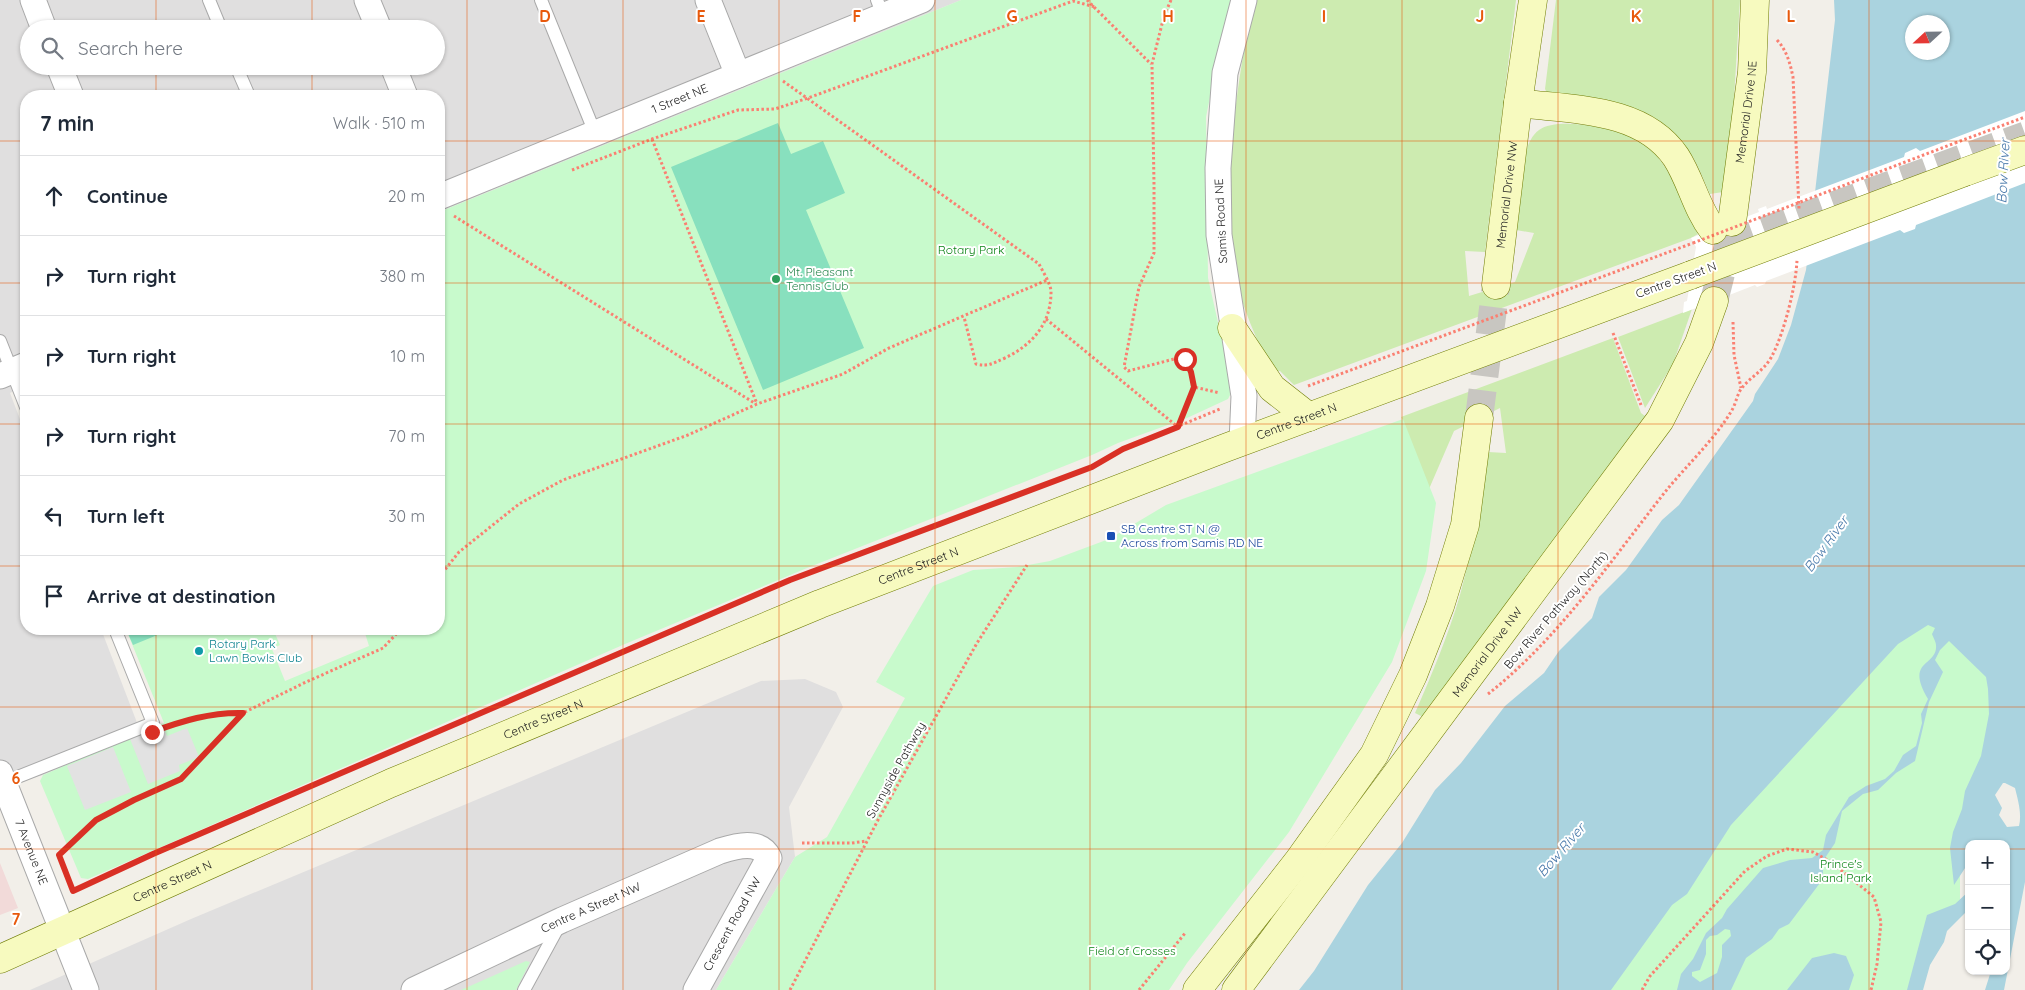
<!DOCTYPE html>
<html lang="en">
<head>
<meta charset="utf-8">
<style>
	body { margin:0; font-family:Quicksand,sans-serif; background:#f6f6f7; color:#1f2937 }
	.controls { position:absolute; right:15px; bottom:15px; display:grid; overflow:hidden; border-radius:10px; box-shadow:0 1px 4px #0004 }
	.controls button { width:45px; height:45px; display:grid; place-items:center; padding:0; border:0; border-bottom:1px solid #e0e1e3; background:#fff; color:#1f2937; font:25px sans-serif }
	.compass { position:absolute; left:1905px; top:15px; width:45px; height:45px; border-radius:50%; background:#fff; box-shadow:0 1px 4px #0004; rotate:248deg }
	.stop { position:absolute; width:15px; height:15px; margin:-11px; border:4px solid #d93025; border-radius:50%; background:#fff }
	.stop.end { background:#d93025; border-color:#fff; box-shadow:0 1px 5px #0008 }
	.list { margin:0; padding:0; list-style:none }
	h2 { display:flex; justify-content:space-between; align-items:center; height:65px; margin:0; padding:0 20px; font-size:21px }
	h2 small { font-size:16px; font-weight:400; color:#747a83 }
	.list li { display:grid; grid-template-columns:32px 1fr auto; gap:15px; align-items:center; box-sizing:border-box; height:80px; padding:0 20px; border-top:1px solid #e0e1e3 }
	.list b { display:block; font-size:19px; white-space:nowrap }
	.list em { font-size:16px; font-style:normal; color:#747a83 }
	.icon { flex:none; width:28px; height:28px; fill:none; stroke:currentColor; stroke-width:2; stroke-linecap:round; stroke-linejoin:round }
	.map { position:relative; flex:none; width:2025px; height:990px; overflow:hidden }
	.search { position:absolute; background:#fff; box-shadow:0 1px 4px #0004; left:20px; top:20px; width:425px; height:55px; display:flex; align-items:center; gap:12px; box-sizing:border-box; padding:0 18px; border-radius:28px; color:#747a83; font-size:19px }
	.panel { position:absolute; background:#fff; box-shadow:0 1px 4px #0004; left:20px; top:90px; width:425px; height:545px; border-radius:20px }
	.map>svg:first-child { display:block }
	.residential { fill:#e0dfdf; fill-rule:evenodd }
	.commercial { fill:#f2dad9 }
	.grass { fill:#cdebb0 }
	.park { fill:#c8facc }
	.pitch { fill:#88e0be }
	.parking { fill:#e2e2e2 }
	.water { fill:#aad3df; fill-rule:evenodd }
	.pier { fill:#fff }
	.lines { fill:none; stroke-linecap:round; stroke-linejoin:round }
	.minor-tunnel { stroke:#c8c6c1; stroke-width:25; stroke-dasharray:25 12; stroke-linecap:butt }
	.secondary-tunnel { stroke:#c8c6c1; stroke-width:28; stroke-dasharray:28 14; stroke-linecap:butt }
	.service-casing { stroke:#a9a9a9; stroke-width:14 }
	.minor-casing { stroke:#a9a9a9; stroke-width:27 }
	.secondary-casing { stroke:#707d05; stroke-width:29 }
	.path { stroke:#fa8072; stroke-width:3; stroke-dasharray:2.5 2.5; stroke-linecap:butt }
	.service { stroke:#fff; stroke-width:12 }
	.minor { stroke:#fff; stroke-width:25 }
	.secondary { stroke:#f7fabf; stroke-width:28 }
	.secondary-bridge-casing { stroke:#707d05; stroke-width:29; stroke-linecap:butt }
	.path-bridge { stroke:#fa8072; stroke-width:3; stroke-dasharray:2.5 2.5; stroke-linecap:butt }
	.secondary-bridge { stroke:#f7fabf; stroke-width:28 }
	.route { stroke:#d93025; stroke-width:6 }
	.grid { fill:none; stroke:#e8590c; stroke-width:1; stroke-opacity:0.55 }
	.leisure-dot { fill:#2e9e5b; stroke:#fff; stroke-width:2 }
	.transit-dot { fill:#1a4fb4; stroke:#fff; stroke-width:2 }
	.culture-dot { fill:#0f9aa8; stroke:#fff; stroke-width:2 }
	.labels { text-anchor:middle; stroke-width:4; stroke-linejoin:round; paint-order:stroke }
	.street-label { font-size:12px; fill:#222; stroke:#fff }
	.park-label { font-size:12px; fill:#0c8416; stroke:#fff }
	.leisure-label { font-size:12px; fill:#27864d; stroke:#fff; text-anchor:start }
	.transit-label { font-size:12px; fill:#164399; stroke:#fff; text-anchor:start }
	.culture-label { font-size:12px; fill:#0d838f; stroke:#fff; text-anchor:start }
	.water-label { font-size:14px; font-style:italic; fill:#4a7aab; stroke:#fff }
	.grid-label { font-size:16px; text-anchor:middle; font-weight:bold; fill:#e8590c; stroke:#fff; stroke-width:4; stroke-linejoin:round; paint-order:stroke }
</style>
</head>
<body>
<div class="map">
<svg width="2025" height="990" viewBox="0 0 2025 990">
	<rect width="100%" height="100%" fill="#f2efe9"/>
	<g class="residential">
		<path d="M0 0H961L439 212V96H26V385L10 393 26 435V629H101L141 733 43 775 0 788ZM29 29H436V66H29Z"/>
		<polygon points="805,679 836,692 843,707 789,807 795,857 716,990 30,990 191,919 761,681"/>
	</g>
	<polygon class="commercial" points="0,863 18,908 0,915"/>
	<g class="grass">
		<path d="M1254 0H1516L1485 252 1465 251 1469 296 1515 282 1534 233 1516 230 1526 152C1528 144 1532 135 1539 130 1555 118 1600 126 1618 132 1632 136 1647 145 1657 156 1676 179 1684 208 1698 234L1691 238 1294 385 1280 371 1271 372C1257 339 1242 308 1234 272 1230 250 1230 226 1230 204 1230 131 1239 71 1254 0Z"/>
		<path d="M1556 0H1740L1732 131 1723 192 1710 194C1704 181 1699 167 1692 156 1658 100 1604 100 1547 93L1545 89Z"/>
		<polygon points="1692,309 1673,364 1645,408 1618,337"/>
		<path d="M1613 338 1641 413 1645 416 1423 717 1415 713C1432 674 1448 636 1460 595 1473 548 1480 500 1488 452L1506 453 1500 408 1454 431 1429 489 1401 417Z"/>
	</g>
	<g class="park">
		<polygon points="961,0 1232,0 1220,47 1206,117 1208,278 1233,389 1228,399 1187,418 1118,443 1092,455 807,568 625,644 88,879 81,878 40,781 43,775 164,723 126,629 273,629 280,645 272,649 285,681 369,646 364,630 365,629 439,629 439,212"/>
		<polygon points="1403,419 1436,503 1426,571 1392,662 1289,832 1187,963 1169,990 716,990 795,857 827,837 905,698 876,682 933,586 973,570 1017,567 1050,561 1109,539 1166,505"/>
		<polygon points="1929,616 1991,675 1995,711 1960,832 1960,910 1942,932 1920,990 1595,990 1726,821 1893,635"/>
		<polygon points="526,961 530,962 516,990 461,990"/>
	</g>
	<g class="pitch">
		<polygon points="778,123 791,154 823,141 845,193 806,210 864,348 763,390 671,167"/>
		<polygon points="126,629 172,629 133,645"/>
	</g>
	<g class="parking">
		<polygon points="163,726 167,736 187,728 199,757 179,765 180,771 148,784 130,739"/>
		<polygon points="113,747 131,792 85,810 67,766"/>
	</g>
	<g class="water">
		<path d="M1834 0H2025V882L2004 990H1985L1991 971H2006V844H1969V862L1954 885 1950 848 1953 832 1962 809 1965 791 1981 756 1989 714 1988 689 1986 677 1949 641 1940 650 1935 660 1943 672 1929 702 1915 761 1896 773 1878 790 1863 794 1842 811 1835 843 1823 861V879L1789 924 1779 929 1772 939 1746 958 1731 990H1677L1681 974 1693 959 1706 933 1722 918 1727 909 1763 868 1790 860 1812 858 1823 850 1826 835 1849 797 1866 786 1885 779 1894 771 1903 755 1916 746 1922 723 1921 714 1928 699C1904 659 1938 667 1936 645 1936 642 1933 637 1932 634L1935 628 1928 625 1898 644 1731 825 1687 894 1672 905 1611 990H1299L1314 971 1368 885 1402 843 1435 790 1461 763 1505 706 1544 673 1559 651 1592 618 1599 597 1626 570 1662 520 1679 505 1753 401 1755 394 1778 359 1791 325 1806 270 1835 20ZM1912 22H1942V52H1912ZM2003 783H2005L2015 788C2018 800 2022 814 2019 826L2007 827 1999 815 2002 808 1995 795ZM1725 929 1730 930 1731 936 1722 945V957L1717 973 1700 982 1692 976V972L1700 970 1706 954V940L1710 936 1717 935Z"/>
		<polygon points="1969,891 1969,909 1947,931 1944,942 1930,965 1923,990 1907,990 1927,915 1955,904"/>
		<polygon points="1834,953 1846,956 1854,975 1849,990 1787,990 1812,958"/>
	</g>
	<polygon class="pier" points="2025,111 2025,183 1916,225 1915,229 1904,233 1900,230 1766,281 1765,284 1757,287 1755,285 1683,313 1684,302 1687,301 1696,247 1691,238 1759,212 1758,209 1766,206 1767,209 1904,157 1905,153 1916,148 1920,151"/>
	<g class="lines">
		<polyline class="minor-tunnel" points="1729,242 2025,134"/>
		<g class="secondary-tunnel">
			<polyline points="1714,301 1729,242 1732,222"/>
			<polyline points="1479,418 1496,285"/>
		</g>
		<g class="service-casing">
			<g id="service">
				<polyline points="209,0 221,29"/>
				<polyline points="541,0 595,133"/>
				<polyline points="877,0 883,16"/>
				<polyline points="236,66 249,96"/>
				<polyline points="0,341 26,407"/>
				<polyline points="0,784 153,723 115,629"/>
				<polyline points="524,990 560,924"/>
			</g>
		</g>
		<g class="minor-casing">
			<g id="minor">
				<polyline points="33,0 44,29"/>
				<polyline points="367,0 379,29"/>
				<polyline points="708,0 738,75"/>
				<polyline points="59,66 71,96"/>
				<polyline points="393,66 405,96"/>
				<path id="s1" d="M439 197 922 0"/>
				<polyline points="0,376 26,365"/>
				<polyline points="1242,442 1244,396 1219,235 1218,168 1225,73 1244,0"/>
				<path id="s2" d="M0 773 86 990"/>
				<path id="s3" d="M414 990 562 920 720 851C736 846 760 839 769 858L696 990"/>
			</g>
		</g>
		<g class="secondary-casing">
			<g id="secondary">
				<path d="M1518 103C1572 110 1642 107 1676 157 1691 180 1696 208 1713 230"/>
				<polyline points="1965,172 2025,150"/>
				<path id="s4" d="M1732 222 1752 72 1755 0"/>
				<path id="s5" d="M1496 285 1518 103 1533 0"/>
				<polyline points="1232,328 1272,388 1309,417"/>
				<path id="s6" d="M0 959 391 783 820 604 1225 448 1691 275"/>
				<polyline points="1197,990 1299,860 1374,755 1413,675 1440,606 1465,525 1479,418"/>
				<path id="s7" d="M1236 990 1660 420 1699 343 1714 301"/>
			</g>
		</g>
		<g class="path">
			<polyline points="1087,0 1151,64"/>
			<polyline points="1171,0 1164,16 1152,64 1154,185 1154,253 1139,287 1124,367 1128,371 1174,359 1185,359 1191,372 1194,387 1220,393"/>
			<path d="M1777 40C1787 51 1790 63 1793 77L1799 209"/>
			<path d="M783 81 1039 264C1043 272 1051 284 1051 292 1051 324 1032 345 1005 358 993 363 989 367 976 364L964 317"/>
			<polyline points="652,139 757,404"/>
			<polyline points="1955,143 2025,117"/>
			<polyline points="572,170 652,139 738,110 775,109 808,98 1073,1 1095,7"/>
			<polyline points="454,216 756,404"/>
			<polyline points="1046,319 1178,427 1194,387"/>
			<polyline points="1733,322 1734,355 1741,388"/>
			<polyline points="1613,333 1641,405"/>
			<polyline points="1308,386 1693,243"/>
			<polyline points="439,577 459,552 519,504 563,480 688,435 757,404 843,374 889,348 1047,280"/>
			<path d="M1488 694C1558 639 1610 562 1665 492 1686 466 1716 438 1732 410 1736 403 1737 395 1741 389 1750 377 1764 371 1772 356 1784 333 1796 286 1797 260"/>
			<path d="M169 726C193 718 217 712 243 713"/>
			<polyline points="802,843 852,843 867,841"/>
			<polyline points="60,857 59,855 96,820 135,800 181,779 243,713 306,682 383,648 401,629"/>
			<polyline points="72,888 73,891 153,854 790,580 1092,467 1123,449 1220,409"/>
			<polyline points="790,990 878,820 977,643 1027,565"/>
			<polyline points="1139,990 1186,932"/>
			<polyline points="1642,990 1650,976 1745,871 1767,856 1787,849 1813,852 1831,862 1874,897 1881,922 1877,964 1871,990"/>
		</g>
		<use href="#service" class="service"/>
		<use href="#minor" class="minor"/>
		<use href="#secondary" class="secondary"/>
		<g class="secondary-bridge-casing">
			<polyline id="secondary-bridge" points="1691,275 1965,172"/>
		</g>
		<polyline class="path-bridge" points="1693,243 1955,143"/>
		<use href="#secondary-bridge" class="secondary-bridge"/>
	</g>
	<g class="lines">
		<path class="route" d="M152 732C182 721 211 712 243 713L181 779 134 800 96 820 59 855 73 891 153 854 790 580 1092 467 1123 449 1178 427 1194 387 1191 372 1185 359"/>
	</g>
	<path class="grid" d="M156 0V29M312 0V29M467 0V990M623 0V990M779 0V990M935 0V990M1090 0V990M1246 0V990M1402 0V990M1558 0V990M1713 0V990M1869 0V990M156 66V96M312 66V96M0 141H26M439 141H2025M0 283H26M439 283H2025M0 424H26M439 424H2025M0 566H26M439 566H2025M156 629V990M312 629V990M0 707H2025M0 849H1969M2006 849H2025"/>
	<circle class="leisure-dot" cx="776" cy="279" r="5"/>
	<rect class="transit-dot" x="1106" y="531" width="10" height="10" rx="2.5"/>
	<circle class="culture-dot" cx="199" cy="651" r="5"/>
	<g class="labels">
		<g class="street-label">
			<text dy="4" stroke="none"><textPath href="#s1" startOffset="260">1 Street NE</textPath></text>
			<text dy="4" stroke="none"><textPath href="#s4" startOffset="111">Memorial Drive NE</textPath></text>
			<text dy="4" stroke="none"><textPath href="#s5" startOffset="91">Memorial Drive NW</textPath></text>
			<text transform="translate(1221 221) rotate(-93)" y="4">Samis Road NE</text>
			<text transform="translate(1676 280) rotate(-20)" y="4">Centre Street N</text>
			<text dy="4" stroke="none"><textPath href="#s6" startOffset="1404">Centre Street N</textPath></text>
			<text dy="4" stroke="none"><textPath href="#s6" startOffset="999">Centre Street N</textPath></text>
			<text transform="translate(1556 610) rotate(-49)" y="4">Bow River Pathway (North)</text>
			<text dy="4" stroke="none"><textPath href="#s7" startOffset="421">Memorial Drive NW</textPath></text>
			<text dy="4" stroke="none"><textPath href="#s6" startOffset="594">Centre Street N</textPath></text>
			<text transform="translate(896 770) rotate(-61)" y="4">Sunnyside Pathway</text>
			<text dy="4" stroke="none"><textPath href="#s2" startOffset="85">7 Avenue NE</textPath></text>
			<text dy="4" stroke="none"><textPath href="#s6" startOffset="189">Centre Street N</textPath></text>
			<text dy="4" stroke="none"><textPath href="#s3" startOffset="195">Centre A Street NW</textPath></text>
			<text transform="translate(732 924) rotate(-61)" y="4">Crescent Road NW</text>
		</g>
		<g class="park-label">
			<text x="971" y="254">Rotary Park</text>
			<text x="1841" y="868">Prince's<tspan x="1841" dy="14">Island Park</tspan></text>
			<text x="1132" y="955">Field of Crosses</text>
		</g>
		<g class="leisure-label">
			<text x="786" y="276">Mt. Pleasant<tspan x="786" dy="14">Tennis Club</tspan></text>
		</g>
		<g class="transit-label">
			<text x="1121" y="533">SB Centre ST N @<tspan x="1121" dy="14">Across from Samis RD NE</tspan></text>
		</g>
		<g class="culture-label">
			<text x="209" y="648">Rotary Park<tspan x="209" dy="14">Lawn Bowls Club</tspan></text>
		</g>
		<g class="water-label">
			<text transform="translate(2003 171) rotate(-87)" y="5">Bow River</text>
			<text transform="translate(1826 544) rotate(-54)" y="5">Bow River</text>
			<text transform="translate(1561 850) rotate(-49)" y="5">Bow River</text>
		</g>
	</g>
	<g class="grid-label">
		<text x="545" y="22">D</text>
		<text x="701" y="22">E</text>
		<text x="857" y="22">F</text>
		<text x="1012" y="22">G</text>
		<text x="1168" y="22">H</text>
		<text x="1324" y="22">I</text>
		<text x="1480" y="22">J</text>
		<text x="1636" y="22">K</text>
		<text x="1791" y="22">L</text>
		<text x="16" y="784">6</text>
		<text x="16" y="925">7</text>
	</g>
</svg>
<div class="controls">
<button>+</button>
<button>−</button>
<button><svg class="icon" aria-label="locate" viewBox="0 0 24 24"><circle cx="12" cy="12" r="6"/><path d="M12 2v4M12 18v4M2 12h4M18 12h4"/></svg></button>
</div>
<svg class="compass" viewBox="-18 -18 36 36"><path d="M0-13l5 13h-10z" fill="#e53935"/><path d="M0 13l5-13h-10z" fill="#747a83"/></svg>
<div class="stop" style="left:1185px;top:359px"></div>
<div class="stop end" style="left:152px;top:732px"></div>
<div class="search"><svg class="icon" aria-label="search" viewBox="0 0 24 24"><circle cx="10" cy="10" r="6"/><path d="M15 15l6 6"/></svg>Search here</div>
<section class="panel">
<h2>7 min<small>Walk · 510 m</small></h2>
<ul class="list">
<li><svg class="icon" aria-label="ahead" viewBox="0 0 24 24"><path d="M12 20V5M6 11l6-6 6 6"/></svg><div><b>Continue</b></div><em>20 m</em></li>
<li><svg class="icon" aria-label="right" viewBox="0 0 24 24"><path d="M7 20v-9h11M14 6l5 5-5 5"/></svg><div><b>Turn right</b></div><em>380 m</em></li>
<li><svg class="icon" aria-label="right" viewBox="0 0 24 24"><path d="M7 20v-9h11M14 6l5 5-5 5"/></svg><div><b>Turn right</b></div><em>10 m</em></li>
<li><svg class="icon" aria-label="right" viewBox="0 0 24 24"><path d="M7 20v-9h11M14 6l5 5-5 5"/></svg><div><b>Turn right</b></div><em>70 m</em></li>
<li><svg class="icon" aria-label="left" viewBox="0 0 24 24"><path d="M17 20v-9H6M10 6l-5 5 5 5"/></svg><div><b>Turn left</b></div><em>30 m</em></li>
<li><svg class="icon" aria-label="arrive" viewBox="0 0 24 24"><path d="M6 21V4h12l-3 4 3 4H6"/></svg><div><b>Arrive at destination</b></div></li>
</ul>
</section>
</div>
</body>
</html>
